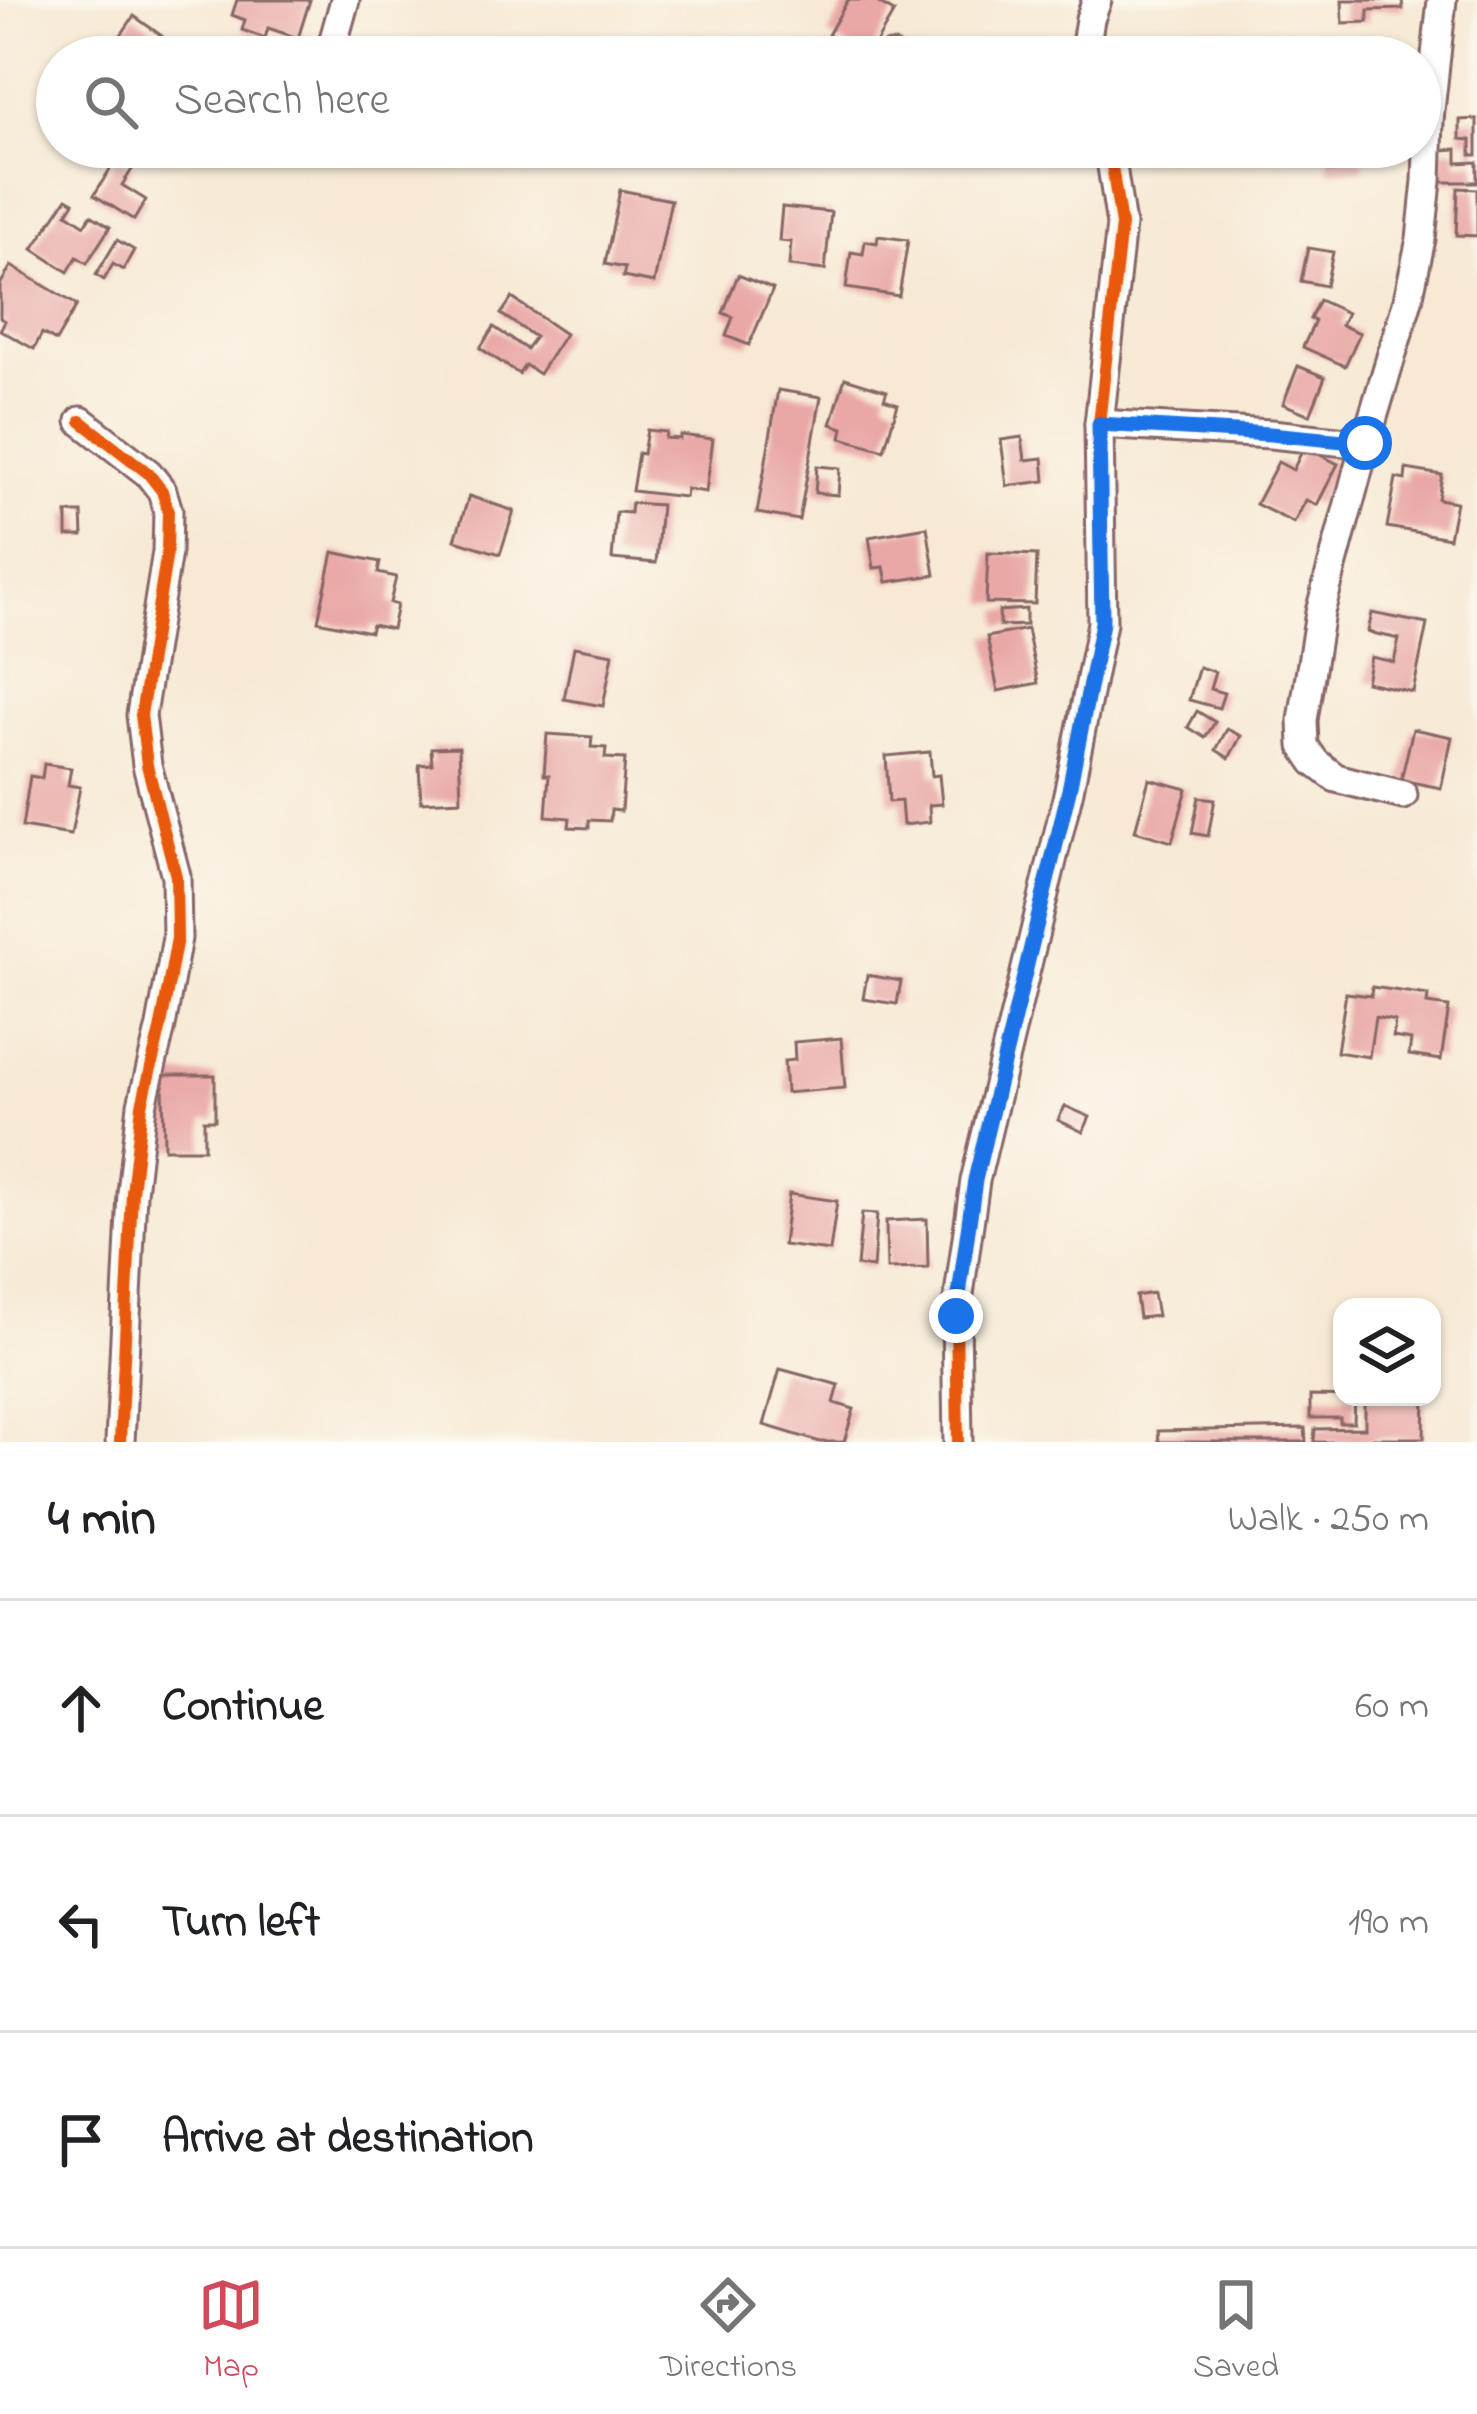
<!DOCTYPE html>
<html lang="en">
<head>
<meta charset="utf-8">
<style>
	body { margin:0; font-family:"Indie Flower",sans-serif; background:#f2f2f2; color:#202124 }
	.controls { position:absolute; right:36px; bottom:36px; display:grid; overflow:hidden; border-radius:24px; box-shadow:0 3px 9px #0004 }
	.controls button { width:108px; height:108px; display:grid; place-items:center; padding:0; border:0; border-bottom:3px solid #e0e0e0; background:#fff; color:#202124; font:60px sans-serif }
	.stop { position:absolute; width:36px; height:36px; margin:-27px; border:9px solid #1a73e8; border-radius:50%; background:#fff }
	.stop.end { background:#1a73e8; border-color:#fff; box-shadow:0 3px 12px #0008 }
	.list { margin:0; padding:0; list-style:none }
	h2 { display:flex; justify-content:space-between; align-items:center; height:156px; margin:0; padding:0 48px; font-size:51px }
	h2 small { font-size:39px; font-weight:400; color:#757577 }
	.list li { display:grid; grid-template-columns:78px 1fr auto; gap:36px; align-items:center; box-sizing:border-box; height:216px; padding:0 48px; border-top:3px solid #e0e0e0 }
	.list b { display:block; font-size:45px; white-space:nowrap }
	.list em { font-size:39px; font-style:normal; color:#757577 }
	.icon { flex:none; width:66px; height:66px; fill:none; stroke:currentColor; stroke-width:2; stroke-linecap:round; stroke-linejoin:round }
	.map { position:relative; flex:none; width:1477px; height:1442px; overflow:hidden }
	.search { position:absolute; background:#fff; box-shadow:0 3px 9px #0004; left:36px; right:36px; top:36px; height:132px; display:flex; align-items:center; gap:30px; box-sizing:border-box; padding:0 42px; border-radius:66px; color:#757577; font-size:45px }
	.sheet { height:804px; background:#fff }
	nav { display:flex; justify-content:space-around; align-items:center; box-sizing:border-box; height:168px; border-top:3px solid #e0e0e0; background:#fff; font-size:33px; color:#757577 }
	nav a { display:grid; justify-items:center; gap:6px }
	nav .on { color:#d1495b }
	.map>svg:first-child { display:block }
	.building { fill:#e9a7a6 }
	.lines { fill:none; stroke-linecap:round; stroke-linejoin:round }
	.minor-casing { stroke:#876666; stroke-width:33 }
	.minor { stroke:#fff; stroke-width:27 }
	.cycleway-casing { stroke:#fbf7ec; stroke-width:20 }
	.cycleway { stroke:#e8590c; stroke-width:12 }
	.route { stroke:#1a73e8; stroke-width:15 }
</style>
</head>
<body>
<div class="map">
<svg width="1477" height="1442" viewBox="0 0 1477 1442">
	<rect width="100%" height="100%" fill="#fbf7ec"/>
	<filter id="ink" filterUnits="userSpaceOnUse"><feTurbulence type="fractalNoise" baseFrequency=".00833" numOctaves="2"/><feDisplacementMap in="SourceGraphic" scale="24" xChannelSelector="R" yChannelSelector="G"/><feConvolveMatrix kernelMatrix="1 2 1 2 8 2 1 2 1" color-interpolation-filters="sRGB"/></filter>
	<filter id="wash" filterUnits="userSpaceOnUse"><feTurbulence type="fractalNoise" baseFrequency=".004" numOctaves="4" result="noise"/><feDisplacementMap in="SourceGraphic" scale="48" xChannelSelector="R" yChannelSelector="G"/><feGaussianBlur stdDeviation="2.7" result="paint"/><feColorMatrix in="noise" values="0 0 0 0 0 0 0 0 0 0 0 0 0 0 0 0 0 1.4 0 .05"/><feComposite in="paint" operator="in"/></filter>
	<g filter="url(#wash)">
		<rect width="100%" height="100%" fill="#f7e9d4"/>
		<g id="blocks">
			<g class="building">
				<polygon points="237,0 310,0 298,38 268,28 265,38 242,30 245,20 232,15"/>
				<polygon points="848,0 873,0 894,12 868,57 828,35"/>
				<polygon points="1342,0 1402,0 1403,9 1368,10 1368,22 1343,23"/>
				<polygon points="134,16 162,36 147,57 106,57"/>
				<polygon points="1477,119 1477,155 1471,155 1471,140 1460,139 1460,120"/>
				<polygon points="1328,147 1375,147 1375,159 1363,159 1363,169 1329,171"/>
				<polygon points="1457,149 1457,163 1477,162 1477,182 1441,182 1441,150"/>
				<polygon points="117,158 133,168 122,185 146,200 134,220 94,195"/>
				<polygon points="1458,188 1477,189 1477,236 1456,235"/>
				<polygon points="620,190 671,200 654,283 623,277 625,268 605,264"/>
				<polygon points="67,198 74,202 67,213 85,225 91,215 110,227 87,263 77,257 68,272 33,249"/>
				<polygon points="782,207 831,212 825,270 789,266 791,242 779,241"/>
				<polygon points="878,236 908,240 899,296 846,288 851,252 863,254 865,241 877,243"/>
				<polygon points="117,240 134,250 123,270 113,264 104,280 96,275"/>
				<polygon points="1308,248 1333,252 1326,286 1301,281"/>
				<polygon points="11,266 77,305 56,341 42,333 34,349 0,330 5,321 0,318 0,285"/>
				<polygon points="738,275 773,289 749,345 726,336 733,317 723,313"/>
				<polygon points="512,298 565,334 539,374 525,365 519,374 480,348 494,327 526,349 535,337 501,314"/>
				<polygon points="1319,300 1347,313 1341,325 1360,333 1345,366 1303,347 1315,321 1310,319"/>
				<polygon points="1298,366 1325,377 1310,415 1283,404"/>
				<polygon points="845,378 887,391 884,399 898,404 884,450 841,438 843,428 831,424"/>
				<polygon points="778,390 821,397 799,520 757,513"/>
				<polygon points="647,430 666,432 665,438 680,439 680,435 713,439 706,492 686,489 685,497 632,491 638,453 643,454"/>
				<polygon points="1022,437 1025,460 1043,458 1045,481 1007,486 1001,440"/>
				<polygon points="1304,447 1338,464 1317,505 1306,500 1294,523 1256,504 1278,462 1293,470"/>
				<polygon points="817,466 840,468 838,495 815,493"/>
				<polygon points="1406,469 1442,475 1438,499 1456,502 1449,538 1387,527 1396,478 1405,480"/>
				<polygon points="469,496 514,511 500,554 455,540"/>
				<polygon points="631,503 661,505 656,563 612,559 616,512 630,513"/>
				<polygon points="67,513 82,513 83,536 67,536"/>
				<polygon points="927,527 935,575 887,582 884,567 874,568 869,537"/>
				<polygon points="333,552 380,562 378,573 396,577 390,603 397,605 392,629 372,625 370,632 318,621"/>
				<polygon points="988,553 1037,555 1035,604 986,603"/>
				<polygon points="1026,609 1026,625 1000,626 999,611"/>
				<polygon points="1372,613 1427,624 1413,692 1366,682 1371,657 1394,662 1399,639 1368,632"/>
				<polygon points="1027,629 1038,683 998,691 987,637"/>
				<polygon points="574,647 613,654 603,706 564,699"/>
				<polygon points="1199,667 1215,672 1210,689 1224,693 1219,708 1189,700"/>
				<polygon points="1197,711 1215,722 1205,738 1188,727"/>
				<polygon points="1227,729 1241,736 1229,758 1216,750"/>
				<polygon points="1413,729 1452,737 1441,788 1401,780"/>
				<polygon points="547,734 592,737 591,747 606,748 605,758 625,759 621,811 611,810 610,821 589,820 589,828 569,827 570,818 546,816 549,775 544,775"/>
				<polygon points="459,747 461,800 421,802 419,765 432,764 431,748"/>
				<polygon points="930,752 932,776 939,775 942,804 929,805 930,822 903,825 901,801 889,802 886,756"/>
				<polygon points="44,764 71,768 68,785 80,787 71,835 22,827 30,776 42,778"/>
				<polygon points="1149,779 1187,789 1172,842 1135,831"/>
				<polygon points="1199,797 1215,799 1208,836 1192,833"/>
				<polygon points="867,975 901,981 897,1004 863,999"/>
				<polygon points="1372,987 1428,995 1427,1004 1449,1007 1441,1060 1409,1055 1411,1040 1393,1037 1395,1021 1375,1017 1369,1057 1337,1052 1346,993 1371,996"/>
				<polygon points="841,1038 845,1088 786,1093 784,1061 795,1060 794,1042"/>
				<polygon points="163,1075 215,1075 215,1120 204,1120 204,1149 164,1149"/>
				<polygon points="1065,1106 1090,1117 1083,1132 1058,1120"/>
				<polygon points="789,1194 837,1201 830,1251 783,1245"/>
				<polygon points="862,1213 877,1214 873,1268 857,1266"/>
				<polygon points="927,1219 928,1268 887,1269 886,1221"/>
				<polygon points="1153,1293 1157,1316 1139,1318 1136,1296"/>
				<polygon points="780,1369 839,1385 834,1403 854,1409 844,1442 820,1442 764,1425"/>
				<polygon points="1310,1396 1355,1397 1354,1423 1340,1423 1340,1418 1310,1418"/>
				<polygon points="1365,1397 1425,1397 1424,1438 1374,1438 1374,1442 1314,1442 1315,1429 1365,1428"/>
				<polygon points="1305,1428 1306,1442 1159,1442 1158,1431"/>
			</g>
		</g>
	</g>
	<g filter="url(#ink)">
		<use href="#blocks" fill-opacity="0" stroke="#876666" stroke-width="3"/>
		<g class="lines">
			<g class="minor-casing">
				<g id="minor">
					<polyline points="329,57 345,0"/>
					<polyline points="891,57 892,57"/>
					<polyline points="1084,57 1090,19 1097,0"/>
					<polyline points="81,421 148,473 162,491 168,511 167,552 141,715 147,765 176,876 177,938 161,1026 142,1105 132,1193 120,1442"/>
					<polyline points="1099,424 1271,434 1365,444"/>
					<polyline points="1403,795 1336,778 1315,762 1304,746 1303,720 1320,612 1365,444 1408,300 1421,239 1427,181 1429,120 1442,0"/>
					<polyline points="958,1442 956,1316 975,1181 1069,790 1102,623 1099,424 1121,225 1109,147"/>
				</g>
			</g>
			<use href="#minor" class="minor"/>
			<g class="cycleway-casing">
				<g id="cycleway">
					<polyline points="81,421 148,473 162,491 168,511 167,552 141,715 147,765 176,876 177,938 161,1026 142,1105 132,1193 120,1442"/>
					<polyline points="958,1442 956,1316 975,1181 1069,790 1102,623 1099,424 1121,225 1109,147"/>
				</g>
			</g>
			<use href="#cycleway" class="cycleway"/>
		</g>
	</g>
	<g class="lines" filter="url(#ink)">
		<polyline class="route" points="956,1316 975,1180 1069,790 1102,623 1099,424 1270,434 1365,443"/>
	</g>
</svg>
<div class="controls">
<button><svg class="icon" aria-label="layers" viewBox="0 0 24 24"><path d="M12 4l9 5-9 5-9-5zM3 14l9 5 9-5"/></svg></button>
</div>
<div class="stop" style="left:1365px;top:443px"></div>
<div class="stop end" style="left:956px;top:1316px"></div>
<div class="search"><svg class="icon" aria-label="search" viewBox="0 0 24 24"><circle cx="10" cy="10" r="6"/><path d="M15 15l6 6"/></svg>Search here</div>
</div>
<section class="sheet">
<h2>4 min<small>Walk · 250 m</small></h2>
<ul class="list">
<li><svg class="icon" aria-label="ahead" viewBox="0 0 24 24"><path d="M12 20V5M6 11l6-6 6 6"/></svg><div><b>Continue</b></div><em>60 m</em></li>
<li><svg class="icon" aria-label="left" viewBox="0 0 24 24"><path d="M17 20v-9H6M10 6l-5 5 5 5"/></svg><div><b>Turn left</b></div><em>190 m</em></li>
<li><svg class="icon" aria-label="arrive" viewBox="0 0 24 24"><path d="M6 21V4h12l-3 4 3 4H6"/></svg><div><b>Arrive at destination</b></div></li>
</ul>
</section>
<nav>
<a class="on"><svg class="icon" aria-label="map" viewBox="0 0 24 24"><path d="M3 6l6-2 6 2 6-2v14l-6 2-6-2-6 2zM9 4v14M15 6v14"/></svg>Map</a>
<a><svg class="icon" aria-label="directions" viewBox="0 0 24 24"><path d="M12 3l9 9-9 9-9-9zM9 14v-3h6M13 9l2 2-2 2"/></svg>Directions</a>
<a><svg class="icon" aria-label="saved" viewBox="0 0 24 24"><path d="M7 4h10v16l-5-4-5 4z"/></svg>Saved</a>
</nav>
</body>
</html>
